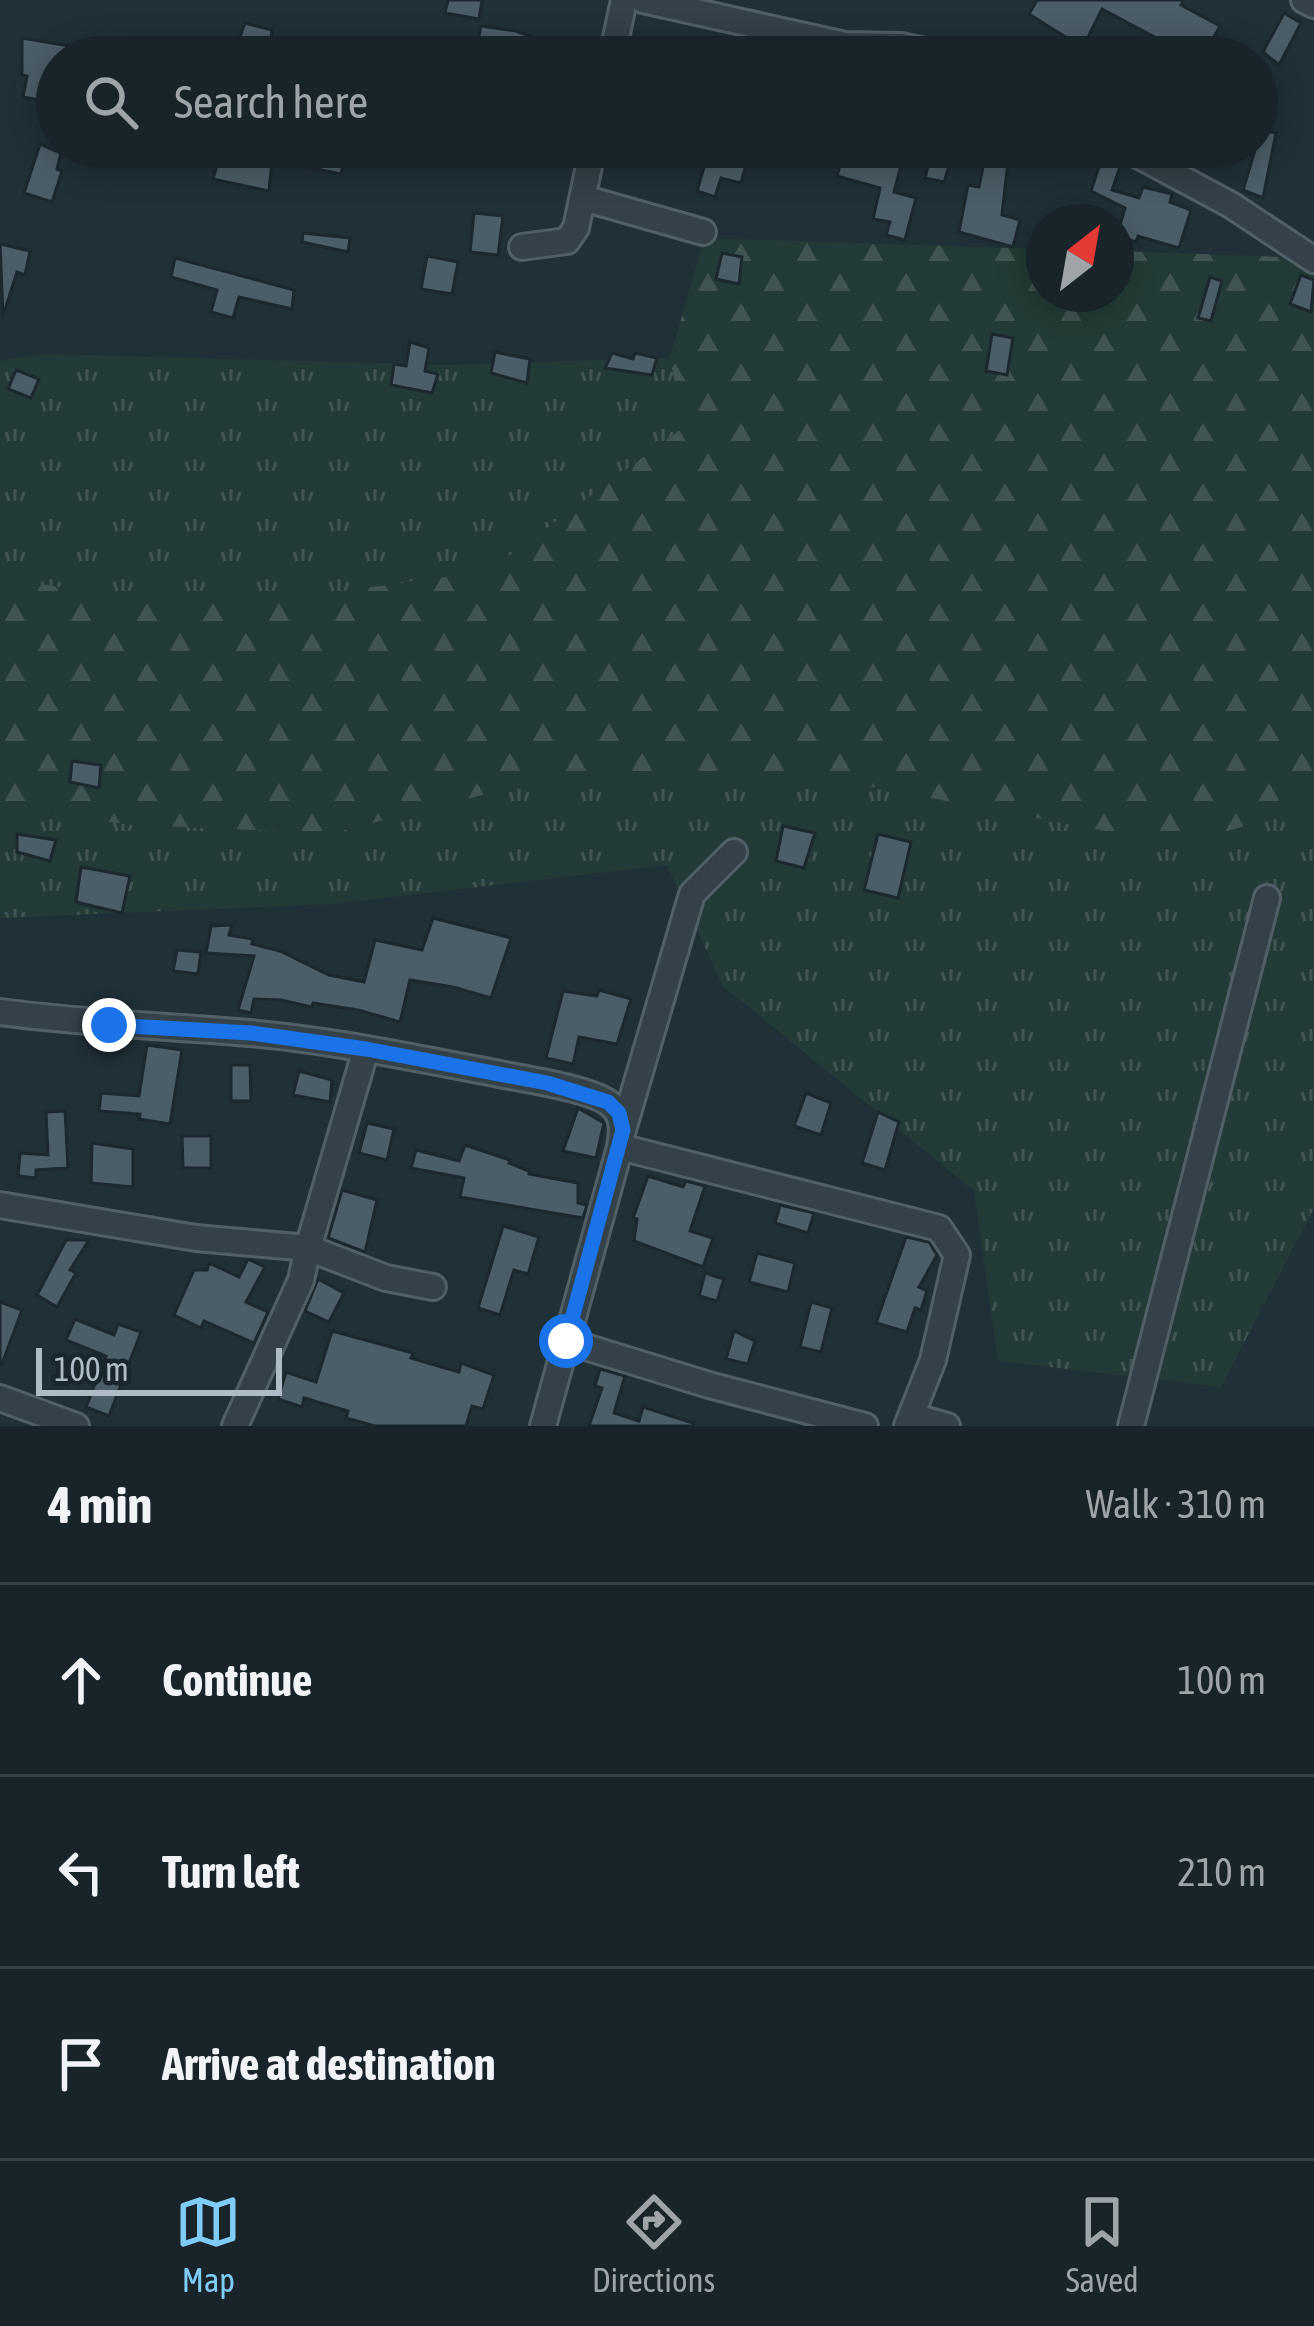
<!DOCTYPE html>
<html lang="en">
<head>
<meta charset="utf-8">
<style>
	body { margin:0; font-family:"Asap Condensed",sans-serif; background:#212c31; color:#f1f3f6 }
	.compass { position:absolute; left:1026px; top:204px; width:108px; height:108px; border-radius:50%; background:#182429; box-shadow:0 6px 30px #0003; rotate:31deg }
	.scale { position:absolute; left:36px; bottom:30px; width:246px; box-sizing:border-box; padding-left:12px; border:6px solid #aebcc5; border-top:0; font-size:33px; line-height:42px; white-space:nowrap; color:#aebcc5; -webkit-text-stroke:9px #19262c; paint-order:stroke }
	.stop { position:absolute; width:36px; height:36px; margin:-27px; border:9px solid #1a73e8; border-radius:50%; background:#fff }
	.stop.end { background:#1a73e8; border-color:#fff; box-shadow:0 3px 12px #0008 }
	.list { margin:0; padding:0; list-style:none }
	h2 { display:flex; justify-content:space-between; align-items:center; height:156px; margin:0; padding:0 48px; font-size:51px }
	h2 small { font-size:39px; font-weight:400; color:#9fa4a8 }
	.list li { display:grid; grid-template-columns:78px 1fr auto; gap:36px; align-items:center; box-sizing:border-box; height:192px; padding:0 48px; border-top:3px solid #364146 }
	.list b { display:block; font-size:45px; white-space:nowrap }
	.list em { font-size:39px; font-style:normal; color:#9fa4a8 }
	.icon { flex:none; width:66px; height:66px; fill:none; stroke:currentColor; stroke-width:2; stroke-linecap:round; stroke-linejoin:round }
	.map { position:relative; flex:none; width:1314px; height:1426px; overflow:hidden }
	.search { position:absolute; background:#182429; box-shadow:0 6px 30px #0003; left:36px; right:36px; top:36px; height:132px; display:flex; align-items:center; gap:30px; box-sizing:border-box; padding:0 42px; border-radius:66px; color:#9fa4a8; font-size:45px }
	.sheet { height:732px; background:#182429 }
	nav { display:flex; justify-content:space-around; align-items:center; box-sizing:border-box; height:168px; border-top:3px solid #364146; background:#182429; font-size:33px; color:#9fa4a8 }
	nav a { display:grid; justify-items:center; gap:6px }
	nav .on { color:#80ccf8 }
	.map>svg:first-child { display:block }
	.grass { fill:url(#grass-tufts) }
	.forest { fill:url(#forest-firs) }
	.building { fill:#4b5d67; stroke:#1b282e; stroke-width:3 }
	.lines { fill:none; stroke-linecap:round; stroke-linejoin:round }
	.minor-casing { stroke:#515f66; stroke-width:30 }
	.minor { stroke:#344148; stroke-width:24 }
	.route { stroke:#1a73e8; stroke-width:15 }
</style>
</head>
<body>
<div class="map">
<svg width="1314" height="1426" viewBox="0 0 1314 1426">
	<defs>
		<pattern id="grass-tufts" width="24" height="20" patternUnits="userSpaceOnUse" patternTransform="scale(3)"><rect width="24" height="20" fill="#233b36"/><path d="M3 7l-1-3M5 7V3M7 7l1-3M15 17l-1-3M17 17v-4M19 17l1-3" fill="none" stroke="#405552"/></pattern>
		<pattern id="forest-firs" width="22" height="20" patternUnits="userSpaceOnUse" patternTransform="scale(3)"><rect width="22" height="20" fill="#233b36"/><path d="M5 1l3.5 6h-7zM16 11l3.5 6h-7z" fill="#405552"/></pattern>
	</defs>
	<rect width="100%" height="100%" fill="#203037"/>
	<g class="grass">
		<polygon points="42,354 447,365 670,358 684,427 489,571 257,603 100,595 0,576 0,361"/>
		<polygon points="702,771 863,785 1179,845 1314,806 1314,1208 1221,1387 998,1361 974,1191 723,986 667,865 333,904 0,918 0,808 135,825 332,833 554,777"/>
	</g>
	<polygon class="forest" points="704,238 1044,249 1044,294 1116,294 1116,251 1314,258 1314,806 1179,845 863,785 702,771 554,777 332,833 135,825 0,808 0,576 100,595 257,603 489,571 684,427 670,358"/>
	<g class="building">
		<polygon points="448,0 482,0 479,19 445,13"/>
		<polygon points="1037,0 1184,0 1181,5 1220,26 1203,57 1170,57 1177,49 1102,9 1078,57 1057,57 1067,38 1029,14"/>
		<polygon points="1284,13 1301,23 1279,65 1263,52"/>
		<polygon points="245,23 272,30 269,57 210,55 217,40 240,37"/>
		<polygon points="481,26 516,31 581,54 581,57 522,57 524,51 492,46 491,49 502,52 501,57 441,57 445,38 477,46"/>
		<polygon points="22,38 93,50 92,57 57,57 57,103 23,97 27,76 22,75"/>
		<polygon points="1261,130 1276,133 1263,198 1243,190"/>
		<polygon points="40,144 61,153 57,169 62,171 52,202 24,193"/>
		<polygon points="222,147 336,147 334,153 345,155 341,174 272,160 269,191 213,179"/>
		<polygon points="710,147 751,147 741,183 721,178 715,197 697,191"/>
		<polygon points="845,147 890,159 891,147 906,147 894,192 916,198 905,240 886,235 890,222 873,219 880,188 837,176"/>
		<polygon points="933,147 955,147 944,182 925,178"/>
		<polygon points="987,147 1009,152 1002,215 1020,220 1013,247 959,232 968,185 979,187"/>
		<polygon points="1101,160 1120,167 1112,190 1139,198 1143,187 1172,194 1170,202 1191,210 1179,248 1138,236 1136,242 1117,236 1125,208 1091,191"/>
		<polygon points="474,213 503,216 498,255 470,252"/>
		<polygon points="303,233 350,238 348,252 302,242"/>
		<polygon points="0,244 30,251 25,275 17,272 3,316"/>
		<polygon points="722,253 742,257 739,284 716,279"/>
		<polygon points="427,256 458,262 452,294 421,289"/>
		<polygon points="175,258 294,290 292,309 239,297 233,318 211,312 217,290 171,277"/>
		<polygon points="1301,275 1314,280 1311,312 1290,304"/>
		<polygon points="1210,277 1222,281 1211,321 1198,318"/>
		<polygon points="992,334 1013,338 1007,375 986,371"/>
		<polygon points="410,342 429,348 425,371 438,374 432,393 391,385 394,364 406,366"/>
		<polygon points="495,352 530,359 527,383 491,373"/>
		<polygon points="612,353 633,359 635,353 657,358 652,375 605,368"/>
		<polygon points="16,370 39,379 31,398 8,389"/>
		<polygon points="72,761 101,765 99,788 70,782"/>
		<polygon points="783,826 815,833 804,868 776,861"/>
		<polygon points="17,834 56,840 50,861 17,852"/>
		<polygon points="878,834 911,842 898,898 864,890"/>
		<polygon points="81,867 130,876 122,913 76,902"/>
		<polygon points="433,918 511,938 491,998 453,987 410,980 400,1022 358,1010 313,1003 312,1007 281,1000 254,999 251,1013 238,1010 254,956 206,953 211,926 232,925 229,935 253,939 252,944 280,951 329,975 364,982 375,940 422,950"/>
		<polygon points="177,950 201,952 198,974 173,971"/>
		<polygon points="599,990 631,999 617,1044 579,1037 573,1064 546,1058 563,991 597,996"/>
		<polygon points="147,1045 182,1050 170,1124 139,1119 140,1114 99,1111 101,1093 139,1096"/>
		<polygon points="231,1065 250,1065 251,1101 231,1101"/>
		<polygon points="299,1071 332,1080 330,1102 293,1095"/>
		<polygon points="806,1093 831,1103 821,1135 794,1126"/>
		<polygon points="578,1108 604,1123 596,1158 563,1151"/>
		<polygon points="65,1111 68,1168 36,1170 36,1178 18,1176 20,1153 48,1155 46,1112"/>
		<polygon points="878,1112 899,1122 885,1170 862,1163"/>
		<polygon points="367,1123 394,1129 387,1160 359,1153"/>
		<polygon points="182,1136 211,1136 211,1168 183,1168"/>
		<polygon points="92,1143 133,1149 133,1187 91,1183"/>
		<polygon points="465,1145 510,1160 509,1163 529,1171 529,1174 578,1183 578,1203 587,1205 583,1218 460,1197 464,1178 411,1168 416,1150 459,1161"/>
		<polygon points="648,1176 683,1187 686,1181 705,1186 690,1231 713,1238 703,1267 634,1241 637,1219 633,1218"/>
		<polygon points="342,1190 377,1200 365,1252 328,1238"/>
		<polygon points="780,1205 814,1213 808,1233 775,1223"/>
		<polygon points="503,1226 539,1237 528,1274 514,1270 500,1315 478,1308"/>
		<polygon points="906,1237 929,1242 937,1255 919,1287 927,1291 921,1310 915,1308 907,1332 876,1323"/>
		<polygon points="66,1240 89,1240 70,1270 76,1273 57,1307 37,1295"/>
		<polygon points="757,1253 795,1263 788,1292 749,1282"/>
		<polygon points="248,1259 265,1267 246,1302 268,1312 254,1343 204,1321 201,1328 174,1315 194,1270 207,1270 209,1263 239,1277"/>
		<polygon points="705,1273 724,1279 717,1301 699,1296"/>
		<polygon points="318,1279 344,1293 329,1322 305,1311"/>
		<polygon points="0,1302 22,1310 2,1364 0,1364"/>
		<polygon points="811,1302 832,1308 821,1352 800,1347"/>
		<polygon points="75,1319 114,1335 118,1324 141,1332 109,1416 86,1407 106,1356 66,1340"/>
		<polygon points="332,1331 413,1353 411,1358 459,1372 461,1363 494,1375 483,1409 472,1406 466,1426 375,1426 346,1418 348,1411 304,1398 302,1407 278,1399 286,1372 316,1382"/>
		<polygon points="734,1331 755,1341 748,1364 726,1359"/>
		<polygon points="600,1369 625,1376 614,1413 639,1421 643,1407 693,1423 693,1426 589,1426 602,1388 595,1386"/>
	</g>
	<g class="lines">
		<g class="minor-casing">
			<g id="minor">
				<polyline points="643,0 845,45 901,46 953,57"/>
				<polyline points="1304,0 1314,5"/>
				<polyline points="612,57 624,0"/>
				<polyline points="1123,147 1231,205 1314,260"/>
				<polyline points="583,198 703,232"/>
				<polyline points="522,247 567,241 576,228 593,147"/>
				<path d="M0 1012C83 1023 165 1026 249 1033 331 1040 414 1058 495 1073 522 1079 590 1088 610 1104 624 1115 623 1131 620 1147L543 1426"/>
				<polyline points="623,1130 692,894 734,852"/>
				<polyline points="620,1147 939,1228 957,1255 933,1360 907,1426"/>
				<polyline points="0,1205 196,1238 308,1248 366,1049"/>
				<polyline points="566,1341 709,1385 865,1426"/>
				<polyline points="0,1398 76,1426"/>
				<polyline points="912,1416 947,1426"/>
				<polyline points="235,1426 301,1280 308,1248 386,1278 433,1287"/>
				<polyline points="1131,1426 1267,898"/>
			</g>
		</g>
		<use href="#minor" class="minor"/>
	</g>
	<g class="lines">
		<polyline class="route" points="109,1025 251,1033 366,1049 547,1083 608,1102 619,1113 623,1130 566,1341"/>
	</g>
</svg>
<svg class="compass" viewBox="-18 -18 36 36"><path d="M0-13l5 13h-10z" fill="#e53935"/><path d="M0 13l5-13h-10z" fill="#9fa4a8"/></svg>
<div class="scale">100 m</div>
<div class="stop" style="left:566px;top:1341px"></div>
<div class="stop end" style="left:109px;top:1025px"></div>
<div class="search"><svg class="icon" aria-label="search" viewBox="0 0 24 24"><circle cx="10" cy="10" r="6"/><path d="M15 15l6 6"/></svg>Search here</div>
</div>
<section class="sheet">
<h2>4 min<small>Walk · 310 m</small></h2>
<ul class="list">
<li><svg class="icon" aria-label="ahead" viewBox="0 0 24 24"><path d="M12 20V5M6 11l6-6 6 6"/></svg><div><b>Continue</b></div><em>100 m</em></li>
<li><svg class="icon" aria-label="left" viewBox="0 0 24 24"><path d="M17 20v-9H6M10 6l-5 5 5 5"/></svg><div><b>Turn left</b></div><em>210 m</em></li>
<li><svg class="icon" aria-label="arrive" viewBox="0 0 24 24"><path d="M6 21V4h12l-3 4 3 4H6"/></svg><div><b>Arrive at destination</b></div></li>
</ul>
</section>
<nav>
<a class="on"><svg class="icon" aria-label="map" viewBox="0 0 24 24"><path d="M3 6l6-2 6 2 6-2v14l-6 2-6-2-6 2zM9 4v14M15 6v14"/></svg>Map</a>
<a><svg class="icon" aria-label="directions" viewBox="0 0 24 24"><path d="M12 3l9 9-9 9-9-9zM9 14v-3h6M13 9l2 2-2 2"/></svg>Directions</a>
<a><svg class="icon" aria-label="saved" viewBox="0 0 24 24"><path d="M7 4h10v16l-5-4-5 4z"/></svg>Saved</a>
</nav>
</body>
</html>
